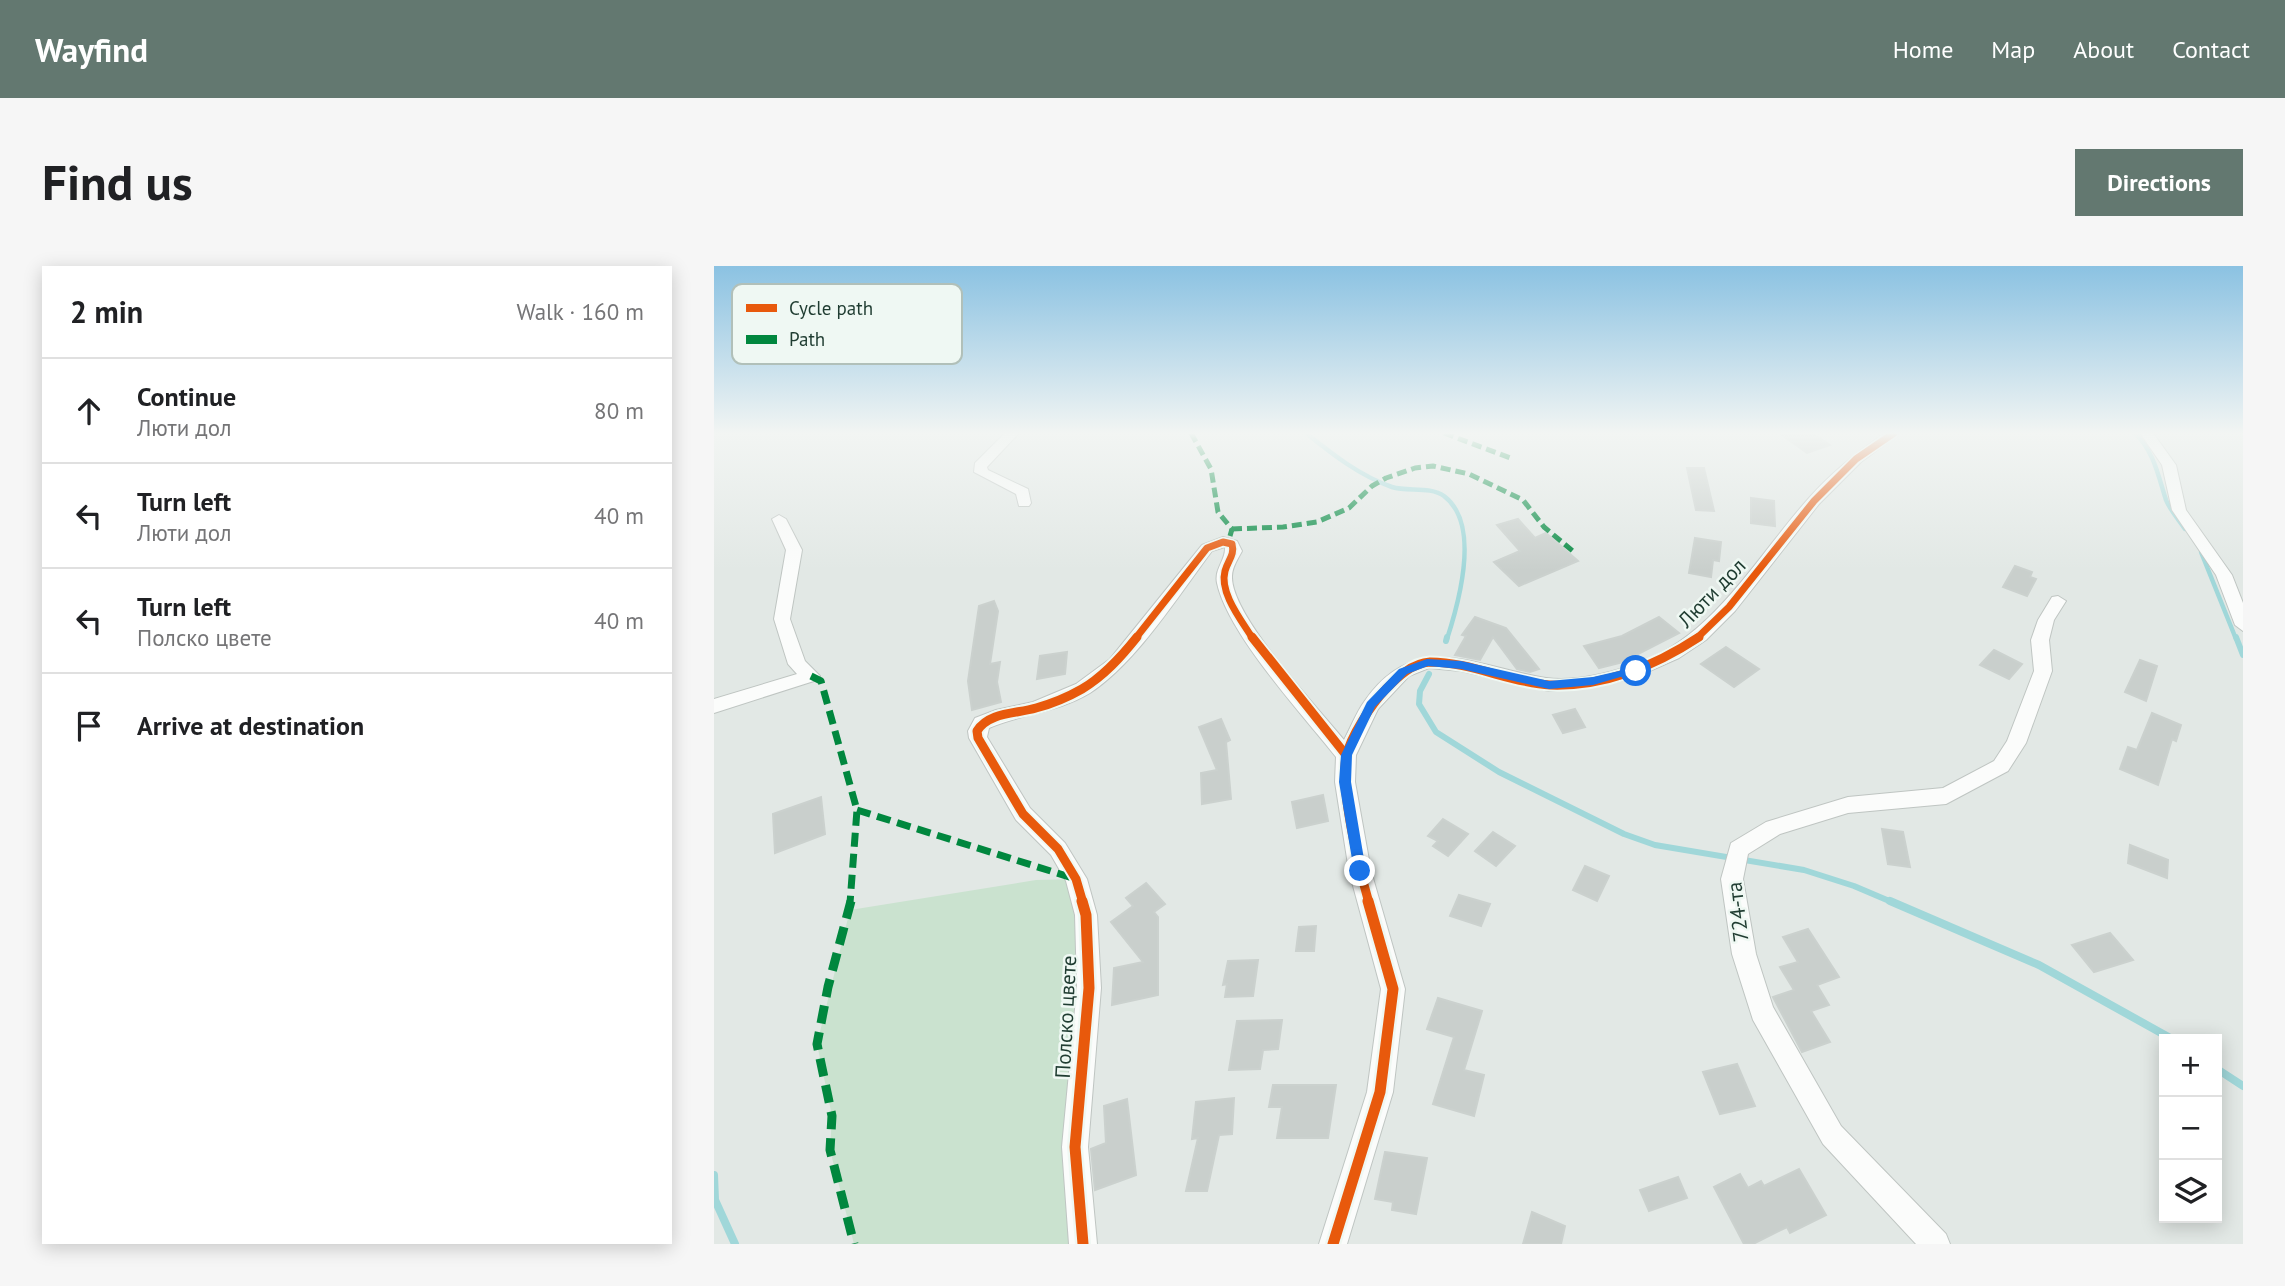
<!DOCTYPE html>
<html lang="en">
<head>
<meta charset="utf-8">
<style>
	body { margin:0; font-family:"PT Sans",sans-serif; background:#f6f6f6; color:#202124 }
	.controls { position:absolute; right:21px; bottom:21px; display:grid; overflow:hidden; border-radius:0px; box-shadow:0 4px 18px #0003 }
	.controls button { width:63px; height:63px; display:grid; place-items:center; padding:0; border:0; border-bottom:2px solid #e0e0e0; background:#fff; color:#202124; font:35px sans-serif }
	.stop { position:absolute; width:21px; height:21px; margin:-16px; border:5px solid #1a73e8; border-radius:50%; background:#fff }
	.stop.end { background:#1a73e8; border-color:#fff; box-shadow:0 2px 7px #0008 }
	.list { margin:0; padding:0; list-style:none }
	h2 { display:flex; justify-content:space-between; align-items:center; height:91px; margin:0; padding:0 28px; font-size:30px }
	h2 small { font-size:23px; font-weight:400; color:#757577 }
	.list li { display:grid; grid-template-columns:46px 1fr auto; gap:21px; align-items:center; box-sizing:border-box; height:105px; padding:0 28px; border-top:2px solid #e0e0e0 }
	.list b { display:block; font-size:26px; white-space:nowrap }
	.list p { margin:0; font-size:23px; white-space:nowrap; color:#757577 }
	.list em { font-size:23px; font-style:normal; color:#757577 }
	.icon { flex:none; width:38px; height:38px; fill:none; stroke:currentColor; stroke-width:2; stroke-linecap:round; stroke-linejoin:round }
	.map { position:relative; flex:none; width:1529px; height:978px; overflow:hidden; border-radius:0px }
	header { display:flex; align-items:center; gap:42px; box-sizing:border-box; height:98px; padding:0 35px; background:#637870; color:#fff }
	header strong { font-size:33px }
	nav { display:flex; gap:38px; margin-inline-start:auto; font-size:24px }
	.intro { display:flex; align-items:center; justify-content:space-between; box-sizing:border-box; height:168px; padding:0 42px }
	h1 { margin:0; font-size:49px }
	.button { padding:18px 32px; border-radius:0px; background:#637870; color:#fff; font-size:24px; font-weight:700 }
	main { display:flex; gap:42px; padding:0 42px }
	aside { flex:1; background:#fff; border-radius:0px; box-shadow:0 4px 18px #0003 }
	.map>svg:first-child { display:block }
	.green { fill:#cae2cf }
	.lines { fill:none; stroke-linecap:round; stroke-linejoin:round }
	.stream-far2 { stroke:#a0d7d9; stroke-width:4.5 }
	.stream-far1 { stroke:#a0d7d9; stroke-width:6 }
	.stream { stroke:#a0d7d9; stroke-width:8 }
	.building { fill:#c9cfcc; stroke:#cbd1ce; stroke-width:2 }
	.street-casing { stroke:#bfc5c2; stroke-width:2 }
	.street { fill:#fbfcfb; fill-rule:evenodd }
	.quiet-far2 { stroke:#00873e; stroke-width:5; stroke-dasharray:10 5; stroke-linecap:butt }
	.quiet-far1 { stroke:#00873e; stroke-width:7; stroke-dasharray:14 7; stroke-linecap:butt }
	.quiet { stroke:#00873e; stroke-width:9; stroke-dasharray:18 9; stroke-linecap:butt }
	.cycleway-far2-casing { stroke:#eff8f3; stroke-width:10 }
	.cycleway-far1-casing { stroke:#eff8f3; stroke-width:13 }
	.cycleway-casing { stroke:#eff8f3; stroke-width:16 }
	.cycleway-far2 { stroke:#e8590c; stroke-width:7 }
	.cycleway-far1 { stroke:#e8590c; stroke-width:9 }
	.cycleway { stroke:#e8590c; stroke-width:11 }
	.route { fill:#1a73e8 }
	.labels { text-anchor:middle; stroke-width:5; stroke-linejoin:round; paint-order:stroke }
	.street-label { font-size:21px; fill:#1f3c31; stroke:#eff8f3 }
	.key { fill:#eff8f3; stroke:#b1c0b9; stroke-width:2 }
	.key-label { font-size:19px; fill:#1f3c31 }
</style>
</head>
<body>
<header>
<strong>Wayfind</strong>
<nav><a>Home</a><a>Map</a><a>About</a><a>Contact</a></nav>
</header>
<div class="intro"><h1>Find us</h1><a class="button">Directions</a></div>
<main>
<aside>
<h2>2 min<small>Walk · 160 m</small></h2>
<ul class="list">
<li><svg class="icon" aria-label="ahead" viewBox="0 0 24 24"><path d="M12 20V5M6 11l6-6 6 6"/></svg><div><b>Continue</b><p>Люти дол</p></div><em>80 m</em></li>
<li><svg class="icon" aria-label="left" viewBox="0 0 24 24"><path d="M17 20v-9H6M10 6l-5 5 5 5"/></svg><div><b>Turn left</b><p>Люти дол</p></div><em>40 m</em></li>
<li><svg class="icon" aria-label="left" viewBox="0 0 24 24"><path d="M17 20v-9H6M10 6l-5 5 5 5"/></svg><div><b>Turn left</b><p>Полско цвете</p></div><em>40 m</em></li>
<li><svg class="icon" aria-label="arrive" viewBox="0 0 24 24"><path d="M6 21V4h12l-3 4 3 4H6"/></svg><div><b>Arrive at destination</b></div></li>
</ul>
</aside>
<div class="map">
<svg width="1529" height="978" viewBox="0 0 1529 978">
	<rect width="100%" height="100%" fill="#e2e8e5"/>
	<polygon class="green" points="362,613 369,978 140,978 116,884 118,850 103,778 136,644 322,614"/>
	<g class="lines">
		<g class="stream-far2">
			<path d="M592 167C618 188 646 210 678 221 694 226 716 220 730 230 767 258 745 336 733 373"/>
			<path d="M1421 167C1440 186 1444 209 1452 234 1456 244 1465 254 1471 263"/>
			<polyline points="1487,286 1522,373"/>
		</g>
		<g class="stream-far1">
			<polyline points="1522,371 1529,389"/>
			<polyline points="732,375 733,371"/>
			<polyline points="715,408 706,425 705,438 722,466 785,506 910,568 941,579 1090,604 1140,620 1180,637"/>
		</g>
		<g class="stream">
			<polyline points="1176,635 1325,699 1458,773"/>
			<polyline points="1503,803 1529,820"/>
			<polyline points="0,909 1,934 21,978"/>
		</g>
	</g>
	<g class="building">
		<polygon points="1065,167 1098,167 1116,179 1093,187"/>
		<polygon points="973,202 990,202 1000,245 982,244"/>
		<polygon points="1037,232 1060,235 1061,260 1037,257"/>
		<polygon points="804,253 821,272 832,267 864,295 805,320 780,296 806,285 783,259"/>
		<polygon points="981,272 1007,276 1005,295 999,294 997,311 975,307"/>
		<polygon points="1301,300 1318,306 1316,311 1322,313 1313,330 1289,321"/>
		<polygon points="280,335 284,345 276,398 286,396 283,416 287,436 258,444 254,415 265,340"/>
		<polygon points="761,351 792,362 825,403 816,406 803,403 779,371 766,394 741,389 752,370 748,369"/>
		<polygon points="945,351 965,367 920,390 921,393 885,402 870,380 908,370"/>
		<polygon points="1012,381 1045,403 1020,421 987,398"/>
		<polygon points="1280,384 1308,398 1295,413 1266,399"/>
		<polygon points="353,386 351,408 323,413 326,390"/>
		<polygon points="1426,394 1443,400 1432,435 1411,426"/>
		<polygon points="861,443 871,461 849,467 839,449"/>
		<polygon points="1438,447 1467,459 1462,475 1458,473 1444,519 1406,503 1414,481 1423,484"/>
		<polygon points="507,453 516,474 512,476 517,533 488,538 487,507 503,504 485,461"/>
		<polygon points="609,529 614,555 583,562 578,536"/>
		<polygon points="107,531 111,568 61,587 59,548"/>
		<polygon points="729,553 754,568 734,590 719,580 724,575 714,570"/>
		<polygon points="1168,563 1189,566 1196,601 1174,598"/>
		<polygon points="779,566 801,580 782,600 761,585"/>
		<polygon points="1416,579 1454,594 1453,612 1414,597"/>
		<polygon points="871,600 895,610 883,635 859,624"/>
		<polygon points="432,617 451,638 440,646 444,651 444,729 398,739 400,702 429,696 397,656 419,640 412,632"/>
		<polygon points="745,629 776,638 767,660 736,650"/>
		<polygon points="602,660 600,685 582,685 585,661"/>
		<polygon points="1094,663 1125,711 1103,719 1115,739 1097,745 1116,776 1088,786 1059,731 1080,724 1066,701 1084,696 1069,671"/>
		<polygon points="1396,667 1419,694 1380,706 1358,679"/>
		<polygon points="544,694 539,730 511,731 513,718 509,719 514,695"/>
		<polygon points="724,732 768,745 750,804 770,809 760,850 719,838 740,771 713,763"/>
		<polygon points="568,754 564,783 549,784 546,803 515,804 523,755"/>
		<polygon points="1023,798 1041,840 1006,848 989,806"/>
		<polygon points="559,819 622,819 614,872 563,872 568,841 555,841"/>
		<polygon points="520,832 518,868 505,869 493,925 472,925 484,872 478,873 482,836"/>
		<polygon points="413,833 422,909 381,924 377,883 392,877 390,840"/>
		<polygon points="671,886 713,892 702,948 678,944 679,936 661,933"/>
		<polygon points="1085,903 1112,949 1076,967 1073,961 1039,978 1030,978 1000,921 1026,908 1034,922 1047,915 1050,920"/>
		<polygon points="964,911 973,932 935,945 926,924"/>
		<polygon points="818,946 851,960 847,978 809,978"/>
	</g>
	<g class="lines">
		<g class="street-casing">
			<g id="street">
				<polygon points="291,167 305,167 273,201 274,204 314,223 317,237 315,240 305,240 302,228 260,206 261,197"/>
				<path d="M1171 167H1186L1147 196 1105 238 1021 345 992 374 965 392 922 411 879 421 835 425 747 405 715 402 695 410 664 443 642 489 641 516 657 605 691 723 679 826 633 978H605L653 826 667 723 635 605 621 516 622 491C588 448 514 368 503 317 500 303 512 294 511 281L498 285C464 330 423 396 376 427 345 446 307 448 275 462L273 471 316 542 351 577 373 613 383 649 387 722 374 881 383 978H355L348 881 363 722 361 649 352 615 337 589 302 554 255 472 254 465 261 452 282 444 319 436 362 418 396 393 488 279 509 271 523 275 528 285C524 293 518 301 518 310 516 349 604 442 630 474 637 461 642 447 650 436 701 361 762 401 832 412 857 416 891 408 916 400 998 375 1041 292 1095 232 1117 207 1143 186 1171 167Z"/>
				<polygon points="1426,167 1439,167 1462,199 1472,244 1518,309 1529,337 1529,365 1521,359 1502,309 1458,244 1448,199"/>
				<polygon points="65,249 72,253 88,284 76,353 91,395 106,410 103,414 0,447 0,433 83,408 74,398 60,353 72,284 58,253"/>
				<polygon points="1344,330 1352,335 1340,354 1335,374 1338,405 1312,477 1294,505 1232,538 1134,547 1066,568 1034,588 1029,613 1042,688 1059,741 1127,860 1232,968 1236,978 1202,978 1109,878 1039,754 1018,688 1007,613 1017,577 1052,556 1134,531 1229,522 1280,495 1293,475 1320,405 1317,374 1324,354 1338,331"/>
			</g>
		</g>
		<use href="#street" class="street"/>
		<g class="quiet-far2">
			<polyline points="477,167 497,203 504,246 518,263 516,270"/>
			<polyline points="730,167 799,193"/>
			<polyline points="518,263 569,261 603,256 635,242 658,220 672,212 701,202 719,200 755,208 809,234 830,261 860,286"/>
		</g>
		<g class="quiet-far1">
			<polyline points="97,410 107,415 143,544 136,637"/>
			<polyline points="143,544 362,613"/>
		</g>
		<polyline class="quiet" points="137,635 114,721 103,778 118,850 116,884 140,978"/>
		<g class="cycleway-far2-casing">
			<g id="cycleway-far2">
				<path d="M421 373 493 282 509 276 518 278C521 289 514 294 511 305 505 327 528 355 539 373"/>
				<polyline points="982,373 1015,341 1100,235 1142,193 1180,167"/>
			</g>
		</g>
		<g class="cycleway-far1-casing">
			<g id="cycleway-far1">
				<polyline points="538,371 632,489"/>
				<path d="M369 637 362 613 344 583 309 548 264 472 263 465C275 446 302 448 322 442 337 438 354 431 368 423 390 410 407 391 423 371"/>
				<path d="M655 637C645 602 626 525 632 491 636 470 658 438 672 423 684 411 698 397 716 396 757 396 797 417 836 419 889 421 941 400 985 371"/>
			</g>
		</g>
		<g class="cycleway-casing">
			<g id="cycleway">
				<polyline points="368,635 372,649 375,722 361,881 369,978"/>
				<polyline points="619,978 666,826 679,723 654,635"/>
			</g>
		</g>
		<use href="#cycleway-far2" class="cycleway-far2"/>
		<use href="#cycleway-far1" class="cycleway-far1"/>
		<use href="#cycleway" class="cycleway"/>
	</g>
	<linearGradient id="sky" x2="0" y2="1"><stop stop-color="#8bc2e2"/><stop offset="0.55" stop-color="#f2f5f3"/><stop offset="1" stop-color="#f2f5f3" stop-opacity="0"/></linearGradient>
	<rect width="1529" height="304" fill="url(#sky)"/>
	<polygon class="route" points="713,393 747,395 835,415 879,411 922,401 927,405 879,419 835,423 747,403 714,400 693,408 661,441 638,489 637,516 652,605 646,611 640,605 625,516 627,489 653,436 685,403"/>
	<g class="labels">
		<g class="street-label">
			<text transform="translate(998 327) rotate(-46)" y="7">Люти дол</text>
			<text transform="translate(1024 646) rotate(-97)" y="7">724-та</text>
			<text transform="translate(352 751) rotate(-87)" y="7">Полско цвете</text>
		</g>
	</g>
	<rect x="18" y="18" width="230" height="80" rx="10" class="key"/>
	<rect x="32" y="38" width="31" height="8" fill="#e8590c"/>
	<rect x="32" y="69" width="31" height="9" fill="#00873e"/>
	<g class="key-label">
		<text x="75" y="49">Cycle path</text>
		<text x="75" y="80">Path</text>
	</g>
</svg>
<div class="controls">
<button>+</button>
<button>−</button>
<button><svg class="icon" aria-label="layers" viewBox="0 0 24 24"><path d="M12 4l9 5-9 5-9-5zM3 14l9 5 9-5"/></svg></button>
</div>
<div class="stop" style="left:922px;top:405px"></div>
<div class="stop end" style="left:646px;top:605px"></div>
</div>
</main>
</body>
</html>
